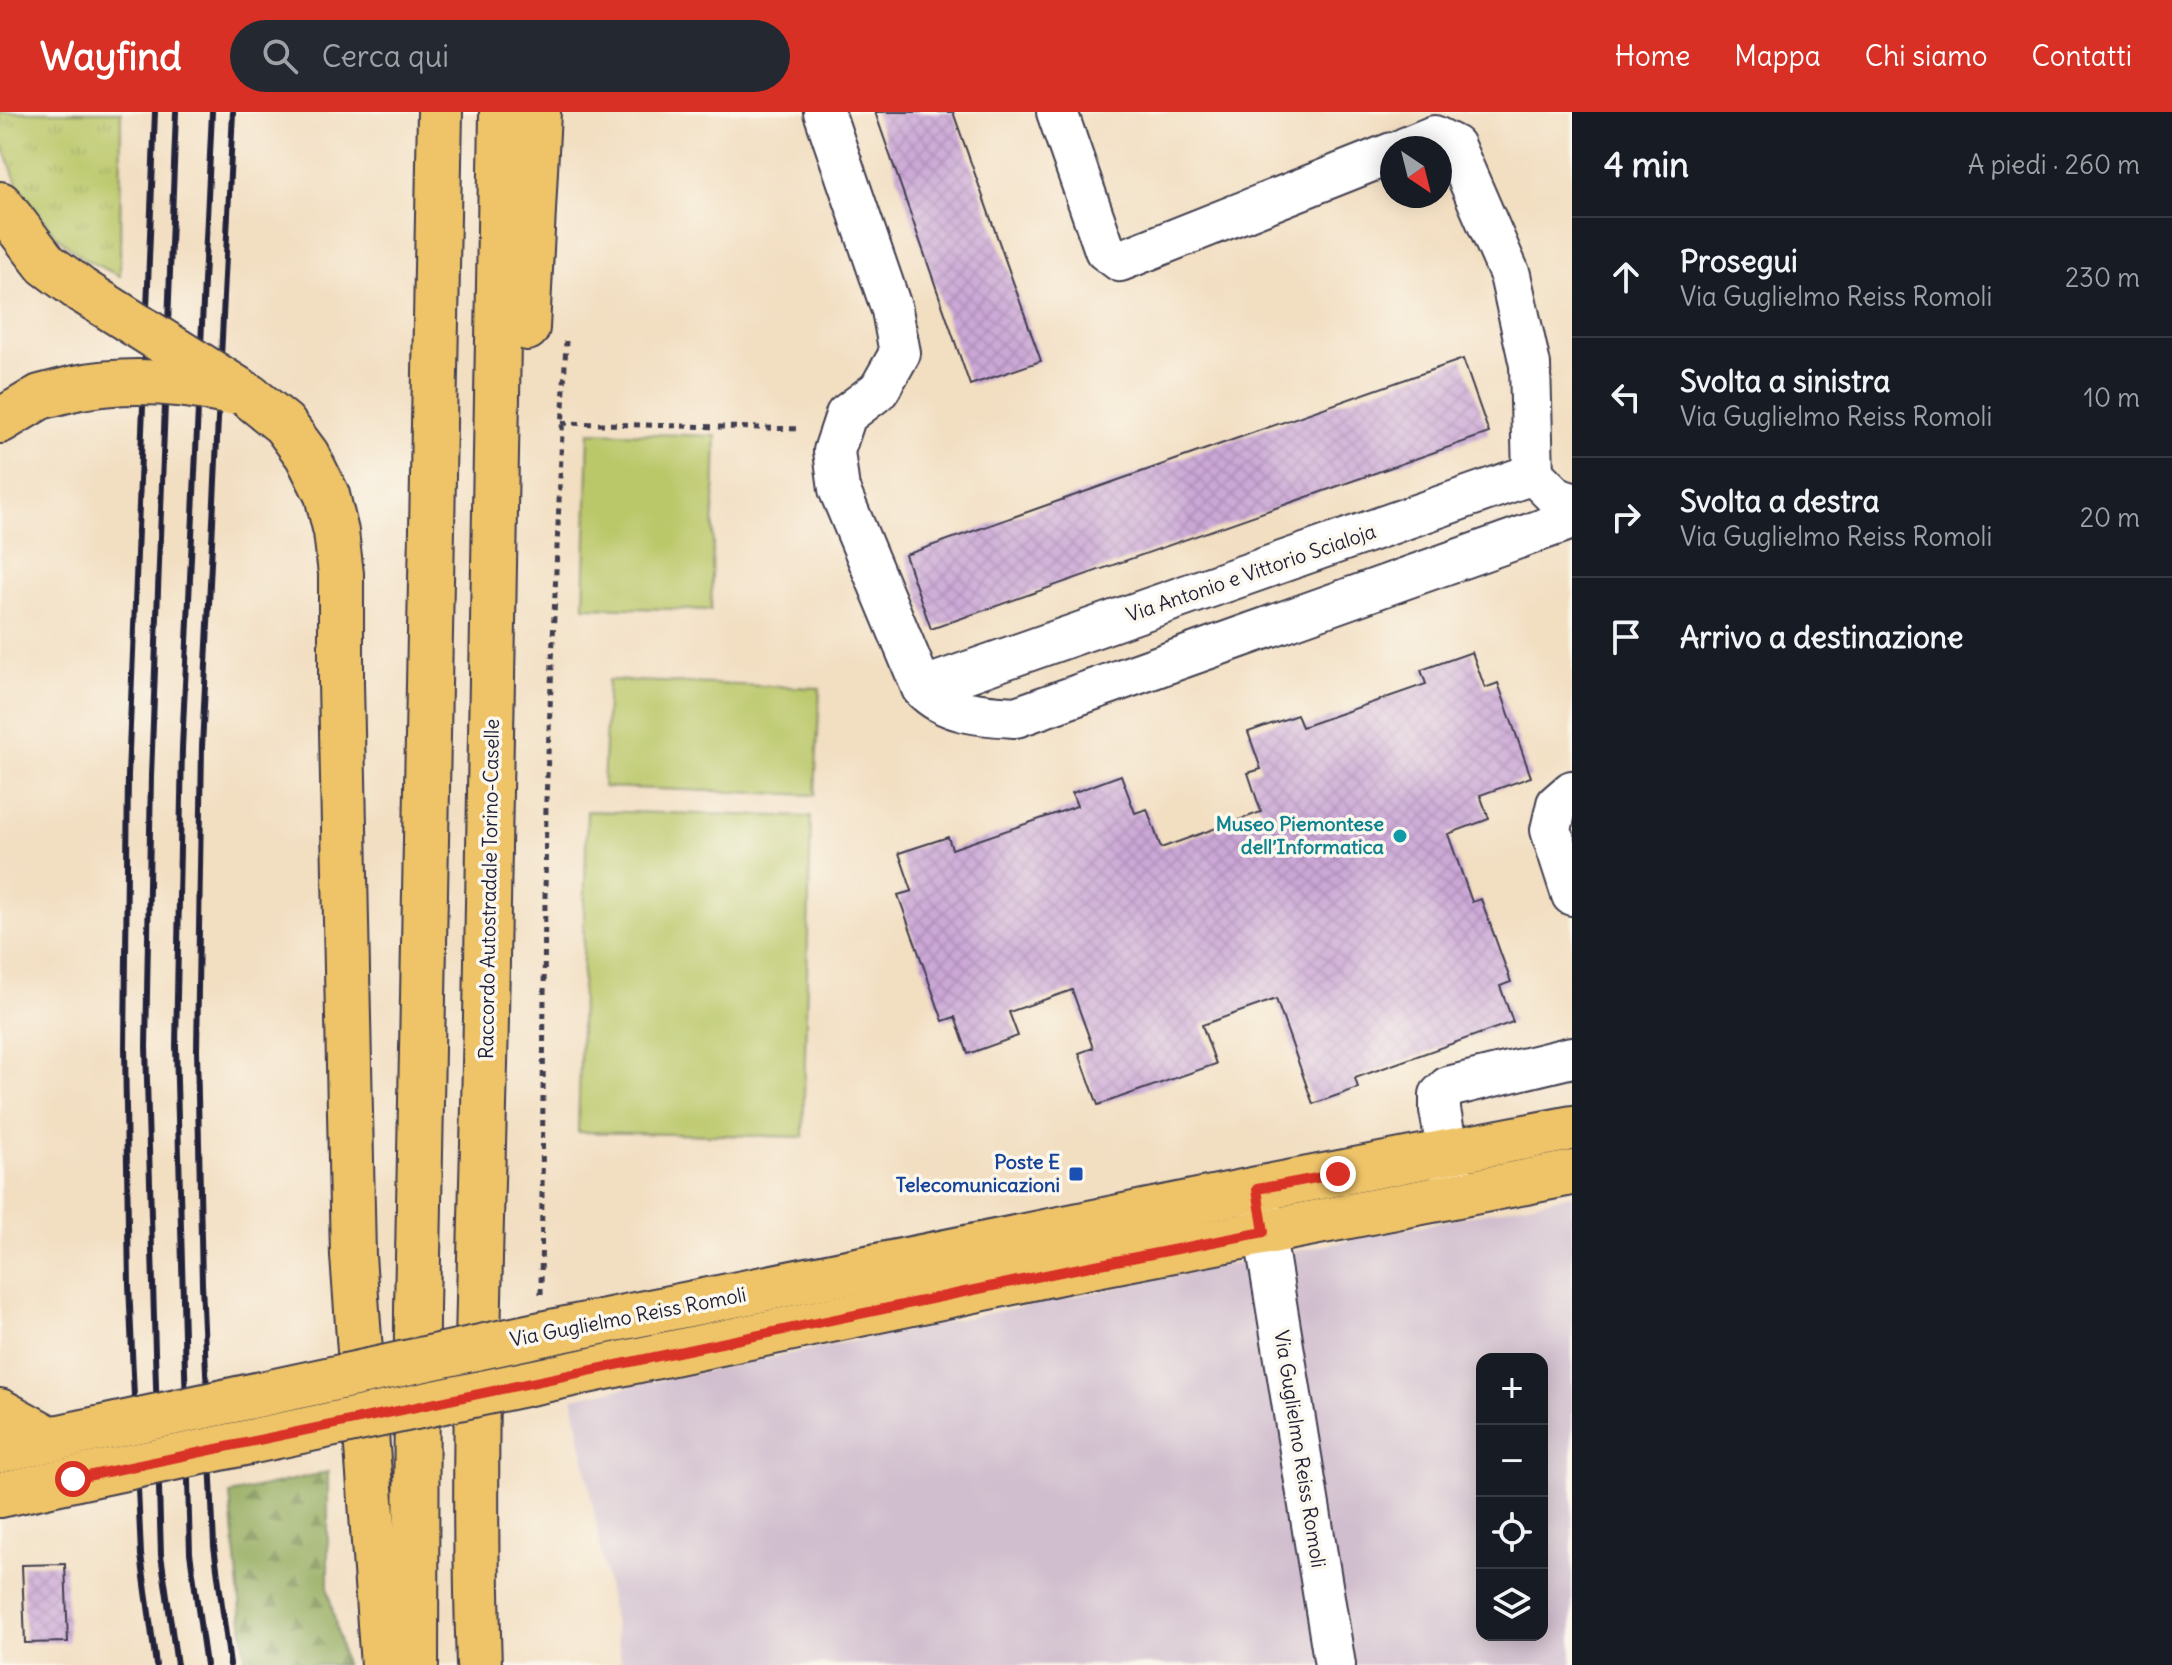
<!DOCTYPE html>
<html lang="it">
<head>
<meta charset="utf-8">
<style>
	body { margin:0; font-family:Delius,sans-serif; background:#242831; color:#f1f3f6 }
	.controls { position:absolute; right:24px; bottom:24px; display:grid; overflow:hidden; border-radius:16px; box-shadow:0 4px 20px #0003 }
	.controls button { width:72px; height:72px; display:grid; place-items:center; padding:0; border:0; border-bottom:2px solid #363941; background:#171b24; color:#f1f3f6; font:40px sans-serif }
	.compass { position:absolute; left:1380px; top:24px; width:72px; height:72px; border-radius:50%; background:#171b24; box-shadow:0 4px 20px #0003; rotate:145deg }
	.stop { position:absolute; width:24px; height:24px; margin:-18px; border:6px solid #d93025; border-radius:50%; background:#fff }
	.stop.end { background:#d93025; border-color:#fff; box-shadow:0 2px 8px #0008 }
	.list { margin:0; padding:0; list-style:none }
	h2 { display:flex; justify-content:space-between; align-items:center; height:104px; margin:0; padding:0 32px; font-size:34px }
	h2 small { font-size:26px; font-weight:400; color:#9ea1a6 }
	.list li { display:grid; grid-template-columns:52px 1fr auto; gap:24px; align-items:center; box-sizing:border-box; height:120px; padding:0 32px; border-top:2px solid #363941 }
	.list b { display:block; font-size:30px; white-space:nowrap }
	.list p { margin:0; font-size:26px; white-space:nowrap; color:#9ea1a6 }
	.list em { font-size:26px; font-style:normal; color:#9ea1a6 }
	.icon { flex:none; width:44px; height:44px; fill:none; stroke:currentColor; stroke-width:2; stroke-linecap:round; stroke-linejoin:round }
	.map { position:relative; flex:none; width:1572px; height:1553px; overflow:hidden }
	header { display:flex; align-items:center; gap:48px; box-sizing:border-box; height:112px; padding:0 40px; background:#d93025; color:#fff }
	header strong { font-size:38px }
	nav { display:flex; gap:44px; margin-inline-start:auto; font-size:28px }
	.search { width:560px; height:72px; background:#242831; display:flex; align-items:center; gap:20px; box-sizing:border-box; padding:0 28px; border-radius:44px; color:#9ea1a6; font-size:30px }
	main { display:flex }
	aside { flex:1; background:#171b24 }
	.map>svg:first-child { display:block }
	.industrial { fill:#d0bdce; fill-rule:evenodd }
	.grass { fill:url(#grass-tufts); stroke:#6e7552; stroke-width:2 }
	.forest { fill:url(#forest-firs); stroke:#5b674c; stroke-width:2 }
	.pitch { fill:#bbc86a; stroke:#6e7552; stroke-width:2 }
	.building { fill:url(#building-cross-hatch) }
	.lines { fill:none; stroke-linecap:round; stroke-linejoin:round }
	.minor-casing { stroke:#413e4f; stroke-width:44 }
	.major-casing { stroke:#413e4f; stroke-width:48 }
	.highway-casing { stroke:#413e4f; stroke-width:48 }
	.path { stroke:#413e4f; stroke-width:5; stroke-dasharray:6 6; stroke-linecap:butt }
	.minor { stroke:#fff; stroke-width:40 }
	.major { stroke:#efc469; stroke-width:44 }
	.highway { stroke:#efc469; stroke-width:44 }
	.rail { stroke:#22223b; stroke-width:6 }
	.major-bridge-casing { stroke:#413e4f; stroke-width:48; stroke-linecap:butt }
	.highway-bridge-casing { stroke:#413e4f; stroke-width:48; stroke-linecap:butt }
	.major-bridge { stroke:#efc469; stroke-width:44 }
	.highway-bridge { stroke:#efc469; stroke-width:44 }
	.route { stroke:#d93025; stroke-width:10 }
	.culture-dot { fill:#0f9aa8; stroke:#fbf7ec; stroke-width:3 }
	.transit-dot { fill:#1a4fb4; stroke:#fbf7ec; stroke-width:3 }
	.labels { text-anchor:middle; stroke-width:7; stroke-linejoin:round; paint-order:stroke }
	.street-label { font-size:20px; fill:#22223b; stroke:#fbf7ec }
	.culture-label { font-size:20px; font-weight:bold; fill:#0d838f; stroke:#fbf7ec; text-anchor:end }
	.transit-label { font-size:20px; font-weight:bold; fill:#164399; stroke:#fbf7ec; text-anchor:end }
</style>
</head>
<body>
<header>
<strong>Wayfind</strong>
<div class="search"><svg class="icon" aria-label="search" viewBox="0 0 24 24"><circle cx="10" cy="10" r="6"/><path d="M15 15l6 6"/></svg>Cerca qui</div>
<nav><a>Home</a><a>Mappa</a><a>Chi siamo</a><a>Contatti</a></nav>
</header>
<main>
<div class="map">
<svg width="1572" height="1553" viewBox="0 0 1572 1553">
	<defs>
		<pattern id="grass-tufts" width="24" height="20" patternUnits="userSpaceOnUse" patternTransform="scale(2)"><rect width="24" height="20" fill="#bbc86a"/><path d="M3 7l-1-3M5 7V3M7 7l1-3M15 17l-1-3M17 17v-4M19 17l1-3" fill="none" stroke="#a0ac5d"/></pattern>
		<pattern id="forest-firs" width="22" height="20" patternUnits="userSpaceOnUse" patternTransform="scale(2)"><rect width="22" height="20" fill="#94ac5e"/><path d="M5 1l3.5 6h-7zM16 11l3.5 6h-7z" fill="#788c4f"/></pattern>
		<pattern id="building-cross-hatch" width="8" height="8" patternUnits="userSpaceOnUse" patternTransform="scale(2)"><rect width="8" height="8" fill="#cba7d6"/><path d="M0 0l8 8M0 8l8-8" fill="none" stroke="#ae8fb9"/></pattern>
	</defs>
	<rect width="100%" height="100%" fill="#fbf7ec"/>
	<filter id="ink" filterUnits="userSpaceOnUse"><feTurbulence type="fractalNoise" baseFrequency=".0125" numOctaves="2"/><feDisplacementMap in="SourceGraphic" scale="16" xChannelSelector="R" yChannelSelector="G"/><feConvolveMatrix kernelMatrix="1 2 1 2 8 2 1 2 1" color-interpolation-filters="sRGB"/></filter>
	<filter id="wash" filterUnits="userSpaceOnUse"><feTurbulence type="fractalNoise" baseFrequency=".006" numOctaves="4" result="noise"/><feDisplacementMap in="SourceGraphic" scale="32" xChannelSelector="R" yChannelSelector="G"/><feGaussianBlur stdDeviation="1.8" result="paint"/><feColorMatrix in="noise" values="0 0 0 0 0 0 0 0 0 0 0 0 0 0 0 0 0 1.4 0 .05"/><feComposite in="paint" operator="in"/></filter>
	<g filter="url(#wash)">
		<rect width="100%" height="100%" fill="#f2dec1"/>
		<path class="industrial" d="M1572 1083V1553H622L573 1286ZM1482 1247H1542V1523H1482Z"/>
		<polygon class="grass" points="0,0 121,0 120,164 86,148 56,124 18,74 0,25"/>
		<polygon class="forest" points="328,1360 328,1478 345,1553 246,1553 230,1382"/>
		<g class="pitch">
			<polygon points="589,320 716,324 711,498 584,495"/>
			<polygon points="608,568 820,576 815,683 603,675"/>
			<polygon points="587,699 811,705 803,1025 578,1020"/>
		</g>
		<g id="blocks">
			<g class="building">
				<polygon points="875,0 953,0 1041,249 970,273"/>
				<polygon points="1463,247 1489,321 931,517 905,443"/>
				<polygon points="1472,540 1485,576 1498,571 1531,665 1480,683 1489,707 1448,722 1472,790 1481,787 1511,870 1500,874 1513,910 1355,966 1358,976 1313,992 1276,887 1202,913 1216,952 1098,993 1079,941 1093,936 1072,878 1009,900 1018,924 968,942 955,905 943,909 898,783 912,779 899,741 948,725 952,737 1040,707 1077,694 1072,681 1121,663 1135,701 1147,697 1161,736 1261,700 1248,661 1261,657 1248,620 1297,603 1302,615 1426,572 1421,558"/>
				<polygon points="65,1452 68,1530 25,1531 22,1453"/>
			</g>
		</g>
	</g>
	<g filter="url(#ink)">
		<use href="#blocks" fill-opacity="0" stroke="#413e4f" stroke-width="2"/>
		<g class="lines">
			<g class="minor-casing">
				<g id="minor">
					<path d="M824 0 892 198 900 241 879 278 846 303 834 339 839 377 922 576C946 602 983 603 1016 605L1572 407"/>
					<polyline points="1057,0 1105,138 1120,149 1392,41"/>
					<polyline points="1405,36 1434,24 1454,34 1510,163 1530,253 1533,362"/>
					<polyline points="922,576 1533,362 1557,386 1572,391"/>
					<polyline points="1572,679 1557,692 1551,718 1572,783"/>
					<polyline points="1453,1071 1440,998 1440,983 1448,975 1572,945"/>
					<polyline points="1259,1087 1335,1553"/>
				</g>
			</g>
			<g class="major-casing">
				<g id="major">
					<polyline points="551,1220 1257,1077 1572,1016"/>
					<polyline points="558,1265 1065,1159 1572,1061"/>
					<polyline points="0,1338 60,1325"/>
					<polyline points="0,1383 73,1367"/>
				</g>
			</g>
			<g class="highway-casing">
				<g id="highway">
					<polyline points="0,92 46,152 81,178"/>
					<polyline points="527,216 538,0"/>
					<polyline points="249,284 284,312 307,343 327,383 336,420 341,462 341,571 353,1144 383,1553"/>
					<polyline points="0,309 40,285 75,276"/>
					<polyline points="0,1299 51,1327"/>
					<polyline points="416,1553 417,1197 440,0"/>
					<path d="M479 1553C471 1337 482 1121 486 905 493 604 498 302 502 0"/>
				</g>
			</g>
			<g class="path">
				<polyline points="562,311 801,317"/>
				<polyline points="541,1182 546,688 566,229"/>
			</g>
			<use href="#minor" class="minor"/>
			<use href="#major" class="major"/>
			<use href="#highway" class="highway"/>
			<g class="rail">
				<polyline points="155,0 128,663 125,936 129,1172 141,1443 156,1553"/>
				<polyline points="176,0 151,664 146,935 161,1443 177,1553"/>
				<polyline points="206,1553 190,1441 176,934 182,636 212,0"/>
				<polyline points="230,1553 214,1434 202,1172 197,938 202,635 233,0"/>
			</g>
			<g class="major-bridge-casing">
				<g id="major-bridge">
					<polyline points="60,1325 551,1220"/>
					<polyline points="73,1367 558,1265"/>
				</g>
			</g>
			<g class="highway-bridge-casing">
				<g id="highway-bridge">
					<polyline points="81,178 249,284"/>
					<path d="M75 276C126 266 176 269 227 280"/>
				</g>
			</g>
			<use href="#major-bridge" class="major-bridge"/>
			<use href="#highway-bridge" class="highway-bridge"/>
		</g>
	</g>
	<g class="lines" filter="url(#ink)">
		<polyline class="route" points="73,1367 1065,1159 1264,1120 1257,1077 1338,1062"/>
	</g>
	<circle class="culture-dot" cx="1400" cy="724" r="8"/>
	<rect class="transit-dot" x="1068" y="1054" width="16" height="16" rx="4"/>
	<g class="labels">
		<g class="street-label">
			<text transform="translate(1251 461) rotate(-19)" y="7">Via Antonio e Vittorio Scialoja</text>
			<text transform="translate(489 777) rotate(-89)" y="7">Raccordo Autostradale Torino-Caselle</text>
			<text transform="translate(628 1205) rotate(-11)" y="7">Via Guglielmo Reiss Romoli</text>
			<text transform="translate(1300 1337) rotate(81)" y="7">Via Guglielmo Reiss Romoli</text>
		</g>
		<g class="culture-label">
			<text x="1384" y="719">Museo Piemontese<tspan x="1384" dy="23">dell’Informatica</tspan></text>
		</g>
		<g class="transit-label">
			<text x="1060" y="1057">Poste E<tspan x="1060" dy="23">Telecomunicazioni</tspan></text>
		</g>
	</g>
</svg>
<div class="controls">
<button>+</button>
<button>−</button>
<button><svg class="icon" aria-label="locate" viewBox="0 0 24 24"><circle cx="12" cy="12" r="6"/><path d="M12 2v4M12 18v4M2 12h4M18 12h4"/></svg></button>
<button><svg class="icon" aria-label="layers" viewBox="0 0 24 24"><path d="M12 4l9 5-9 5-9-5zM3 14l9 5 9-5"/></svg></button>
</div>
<svg class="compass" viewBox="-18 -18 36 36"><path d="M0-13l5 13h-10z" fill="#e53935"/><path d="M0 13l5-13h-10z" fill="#9ea1a6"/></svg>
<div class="stop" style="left:73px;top:1367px"></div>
<div class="stop end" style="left:1338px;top:1062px"></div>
</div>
<aside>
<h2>4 min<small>A piedi · 260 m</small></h2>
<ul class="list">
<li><svg class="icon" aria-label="ahead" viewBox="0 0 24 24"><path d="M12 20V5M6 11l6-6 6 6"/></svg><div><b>Prosegui</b><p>Via Guglielmo Reiss Romoli</p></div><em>230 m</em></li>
<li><svg class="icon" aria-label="left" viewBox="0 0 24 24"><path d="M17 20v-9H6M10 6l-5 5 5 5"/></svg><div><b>Svolta a sinistra</b><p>Via Guglielmo Reiss Romoli</p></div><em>10 m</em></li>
<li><svg class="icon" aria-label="right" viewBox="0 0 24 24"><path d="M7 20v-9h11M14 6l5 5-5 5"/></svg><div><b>Svolta a destra</b><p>Via Guglielmo Reiss Romoli</p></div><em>20 m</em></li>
<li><svg class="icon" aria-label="arrive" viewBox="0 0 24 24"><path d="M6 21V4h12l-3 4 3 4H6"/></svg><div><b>Arrivo a destinazione</b></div></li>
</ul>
</aside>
</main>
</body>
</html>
